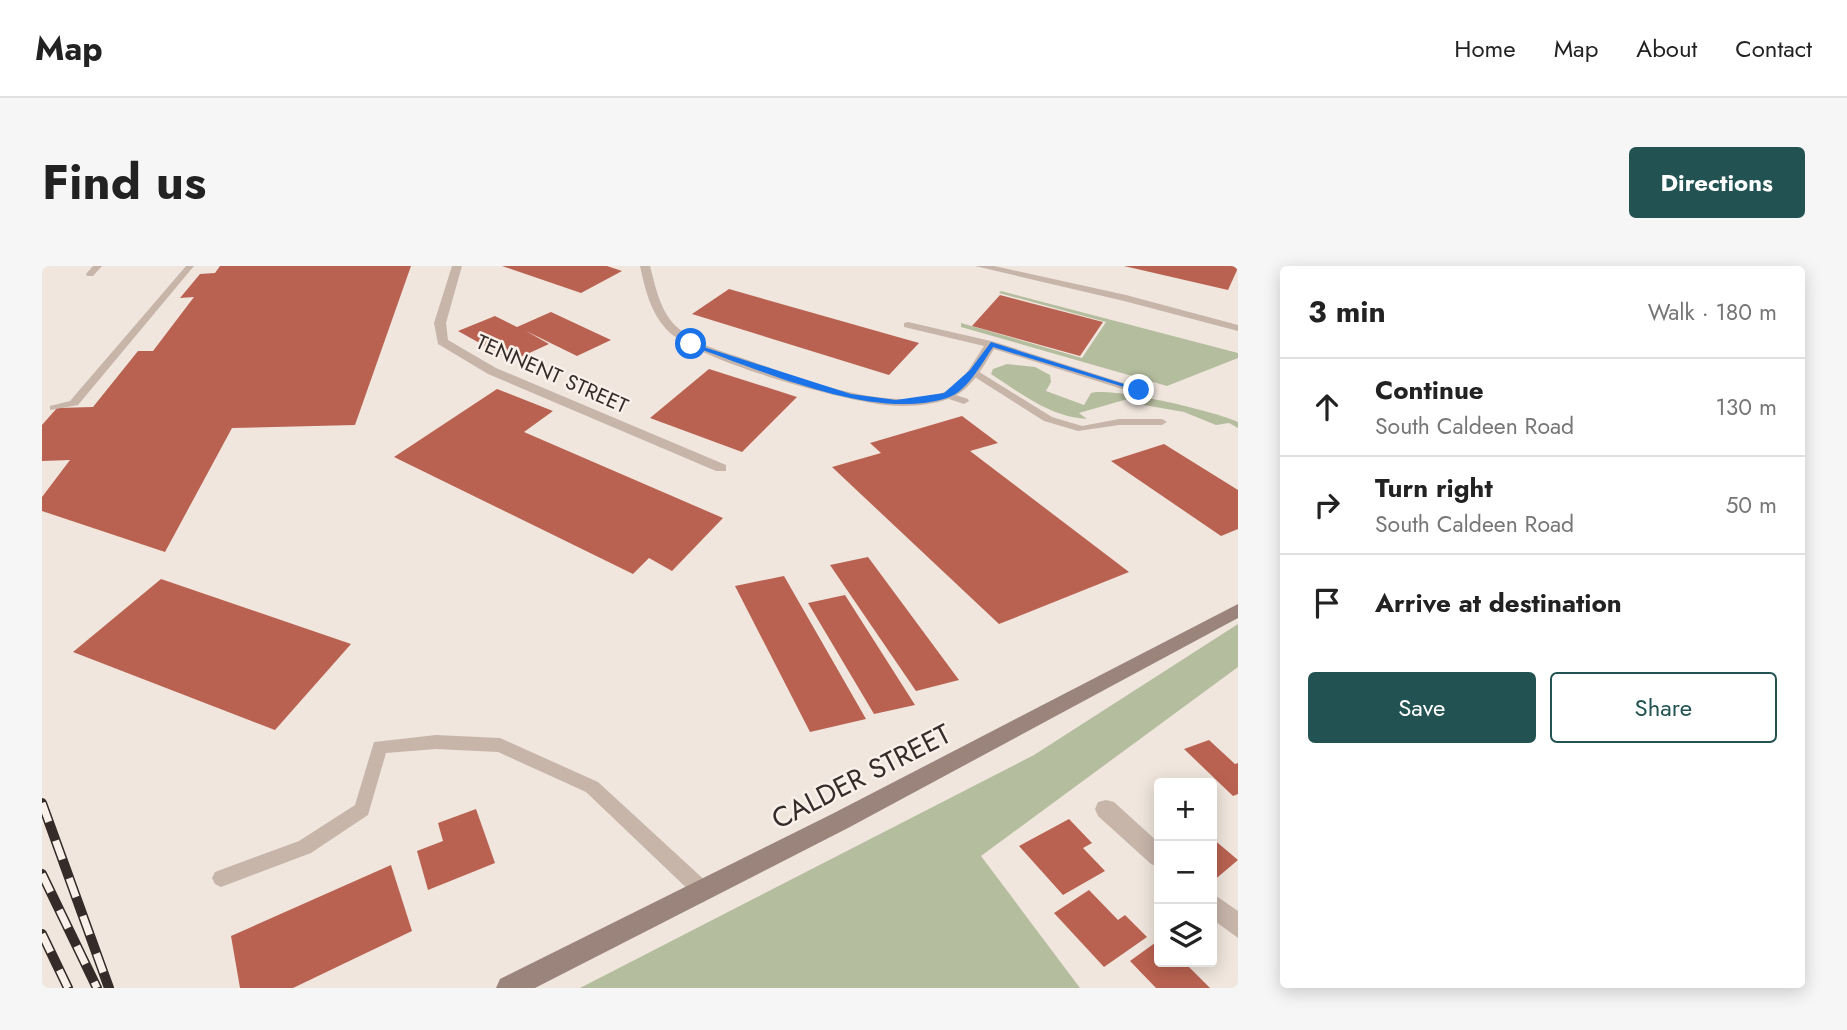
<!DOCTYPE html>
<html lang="en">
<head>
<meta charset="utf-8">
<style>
	body { margin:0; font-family:Jost,sans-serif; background:#f6f6f6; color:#222 }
	.controls { position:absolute; right:21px; bottom:21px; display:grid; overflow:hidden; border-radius:7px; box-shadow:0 4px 18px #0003 }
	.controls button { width:63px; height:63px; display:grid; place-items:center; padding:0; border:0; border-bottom:2px solid #e0e0e0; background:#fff; color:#222; font:35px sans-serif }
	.stop { position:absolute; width:21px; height:21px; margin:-16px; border:5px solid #1a73e8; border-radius:50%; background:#fff }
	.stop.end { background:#1a73e8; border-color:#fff; box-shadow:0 2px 7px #0008 }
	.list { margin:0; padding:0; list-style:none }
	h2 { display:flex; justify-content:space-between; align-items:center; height:91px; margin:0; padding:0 28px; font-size:30px }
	h2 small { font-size:23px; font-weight:400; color:#767676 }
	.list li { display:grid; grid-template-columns:46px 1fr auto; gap:21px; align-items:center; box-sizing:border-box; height:98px; padding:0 28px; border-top:2px solid #e0e0e0 }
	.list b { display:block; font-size:26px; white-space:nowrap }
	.list p { margin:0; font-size:23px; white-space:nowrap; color:#767676 }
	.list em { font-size:23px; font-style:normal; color:#767676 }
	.actions { display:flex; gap:14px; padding:21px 28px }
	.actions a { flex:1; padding:16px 0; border:2px solid #235252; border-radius:7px; text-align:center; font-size:24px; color:#235252 }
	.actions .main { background:#235252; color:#fff }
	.icon { flex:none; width:38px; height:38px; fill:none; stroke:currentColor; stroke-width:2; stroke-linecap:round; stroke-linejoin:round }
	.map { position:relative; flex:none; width:1196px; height:722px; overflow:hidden; border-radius:7px }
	header { display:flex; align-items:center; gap:42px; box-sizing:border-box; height:98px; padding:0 35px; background:#fff; border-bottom:2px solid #e0e0e0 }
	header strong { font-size:33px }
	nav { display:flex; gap:38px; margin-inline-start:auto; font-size:24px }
	.intro { display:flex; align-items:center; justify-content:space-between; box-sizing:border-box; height:168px; padding:0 42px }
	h1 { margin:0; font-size:49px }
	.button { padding:18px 32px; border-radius:7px; background:#235252; color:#fff; font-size:24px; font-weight:700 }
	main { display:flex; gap:42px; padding:0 42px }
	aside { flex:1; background:#fff; border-radius:7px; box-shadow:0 4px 18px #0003 }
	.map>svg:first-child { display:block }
	.green { fill:#b5bd9f }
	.building { fill:#ba6251 }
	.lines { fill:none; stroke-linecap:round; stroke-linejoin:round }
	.service { fill:#c7b5aa; fill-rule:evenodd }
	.minor { fill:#c7b5aa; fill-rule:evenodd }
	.tertiary { fill:#c7b5aa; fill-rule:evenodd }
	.secondary { fill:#9a847c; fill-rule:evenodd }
	.rail-casing { stroke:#352c29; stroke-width:10 }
	.rail { stroke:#f8f0e9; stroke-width:7; stroke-dasharray:20; stroke-linecap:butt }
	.route { fill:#1a73e8 }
	.labels { text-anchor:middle; stroke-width:5; stroke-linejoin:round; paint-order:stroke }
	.far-street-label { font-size:21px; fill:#352c29; stroke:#f8f0e9 }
	.near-street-label { font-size:28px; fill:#352c29; stroke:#f8f0e9 }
</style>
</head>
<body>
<header>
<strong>Map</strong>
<nav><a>Home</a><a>Map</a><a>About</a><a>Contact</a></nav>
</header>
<div class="intro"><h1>Find us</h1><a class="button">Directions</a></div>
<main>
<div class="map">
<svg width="1196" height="722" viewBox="0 0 1196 722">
	<rect width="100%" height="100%" fill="#f0e6dd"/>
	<g class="green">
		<polygon points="959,25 1196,87 1196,92 1125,120 919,61 919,57 1040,92 1064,56 957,27"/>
		<path d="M965 98 993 101 1008 109 1009 116 1004 125 1042 139 1049 127C1071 121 1172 145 1196 156V162L1187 157 1174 159 1142 146 1102 139 1089 132 1037 147 1045 153C1008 151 980 128 949 108L951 103Z"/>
		<polygon points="1196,358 1196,401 939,590 1038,722 538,722 992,489"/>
	</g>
	<g class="building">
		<polygon points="178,0 369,0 313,159 190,162 123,286 0,245 0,231 28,194 0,195 0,159 15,142 51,141 96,85 111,85 152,31 138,32 158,8 173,7"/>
		<polygon points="460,0 565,0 580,5 539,27"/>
		<polygon points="1082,0 1196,0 1196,2 1186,24"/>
		<polygon points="687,23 877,77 847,109 650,48"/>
		<polygon points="958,29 1061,56 1038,90 930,60"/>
		<polygon points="509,46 569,74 535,90 484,65 507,78 470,95 416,65 453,50 475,61"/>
		<polygon points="667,103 755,131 700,186 608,152"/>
		<polygon points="455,123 511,145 482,166 681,252 630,305 607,292 591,308 352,191"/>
		<polygon points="920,150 956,177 928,185 1087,306 957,358 790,201 839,187 828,177"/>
		<polygon points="1122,178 1196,224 1196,263 1179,270 1069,195"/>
		<polygon points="826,291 917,414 874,425 788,299"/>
		<polygon points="742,310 824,453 768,466 693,320"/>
		<polygon points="119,313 309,378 233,464 31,386"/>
		<polygon points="803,329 873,439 832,448 766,337"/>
		<polygon points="1167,474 1193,498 1196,497 1196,528 1191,530 1142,483"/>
		<polygon points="434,543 453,597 386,624 375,585 401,575 396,557"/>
		<polygon points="1027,553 1050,577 1041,582 1063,605 1021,629 977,580"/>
		<polygon points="1170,572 1196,594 1170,616"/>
		<polygon points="349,599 370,665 251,722 198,722 189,670"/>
		<polygon points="1047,624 1076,654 1083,649 1105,671 1062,701 1012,647"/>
		<polygon points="1117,674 1117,696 1142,696 1168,722 1114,722 1088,695"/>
	</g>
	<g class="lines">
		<g class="service">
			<polygon points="51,0 60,0 51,10 45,10 44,8"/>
			<polygon points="144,0 152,0 36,139 8,144 8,140 28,135"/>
			<polygon points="928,104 934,104 1010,151 1040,160 1077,153 1120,153 1125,156 1120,159 1077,159 1036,165 1002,155 928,108"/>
			<polygon points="905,126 926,133 927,135 922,138 901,131 900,129"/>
			<polygon points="394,469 458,472 556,516 668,619 670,625 668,631 661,634 654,631 544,526 456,486 394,483 344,487 326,549 269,587 179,621 173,618 170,612 173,606 257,575 313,539 332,476"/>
		</g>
		<g class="minor">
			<polygon points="410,0 420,0 404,57 406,74 454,102 684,199 684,205 674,205 446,108 396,78 392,57"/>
			<path d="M598 0H608C614 22 618 46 636 62 654 79 680 85 703 93 757 112 843 147 900 127 920 120 931 96 942 80L862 61V57L866 56 953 76 1103 124 1093 127 952 83C941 101 928 126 906 133 887 140 864 141 843 139 798 134 652 94 624 63 608 45 603 23 598 0Z"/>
			<polygon points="1064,534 1072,536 1117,577 1117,601 1109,598 1056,550 1053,543 1056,536"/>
			<polygon points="1170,627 1196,645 1196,672 1170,653"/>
		</g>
		<polygon class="tertiary" points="933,0 952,0 1084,29 1196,59 1196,65 1082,35"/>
		<polygon class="secondary" points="1196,338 1196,352 806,562 493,722 454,722 458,713 790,548"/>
		<g class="rail-casing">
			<g id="rail">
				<polyline points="0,537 67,722"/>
				<polyline points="0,608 55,722"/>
				<polyline points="0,668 26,722"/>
			</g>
		</g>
		<use href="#rail" class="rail"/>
	</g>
	<path class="route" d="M646 76 809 128 854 134 902 127 928 104 949 76 1101 124 1095 125 951 81C940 97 925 126 905 132 830 156 718 103 646 79Z"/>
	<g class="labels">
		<g class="far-street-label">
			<text transform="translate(510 108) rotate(24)" y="7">TENNENT STREET</text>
		</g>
		<g class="near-street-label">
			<text transform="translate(819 510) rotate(-27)" y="10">CALDER STREET</text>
		</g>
	</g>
</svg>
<div class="controls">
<button>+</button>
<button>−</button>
<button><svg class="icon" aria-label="layers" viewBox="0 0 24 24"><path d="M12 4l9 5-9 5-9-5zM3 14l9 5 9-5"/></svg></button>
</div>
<div class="stop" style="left:649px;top:78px"></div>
<div class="stop end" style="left:1097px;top:124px"></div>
</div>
<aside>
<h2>3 min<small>Walk · 180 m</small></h2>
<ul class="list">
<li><svg class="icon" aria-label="ahead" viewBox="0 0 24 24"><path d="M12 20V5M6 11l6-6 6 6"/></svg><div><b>Continue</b><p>South Caldeen Road</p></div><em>130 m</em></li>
<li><svg class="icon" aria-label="right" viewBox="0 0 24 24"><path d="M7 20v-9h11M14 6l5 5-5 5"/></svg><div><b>Turn right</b><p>South Caldeen Road</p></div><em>50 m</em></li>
<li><svg class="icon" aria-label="arrive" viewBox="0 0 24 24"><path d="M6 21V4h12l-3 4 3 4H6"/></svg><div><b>Arrive at destination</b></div></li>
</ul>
<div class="actions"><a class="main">Save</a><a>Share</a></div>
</aside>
</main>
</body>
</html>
